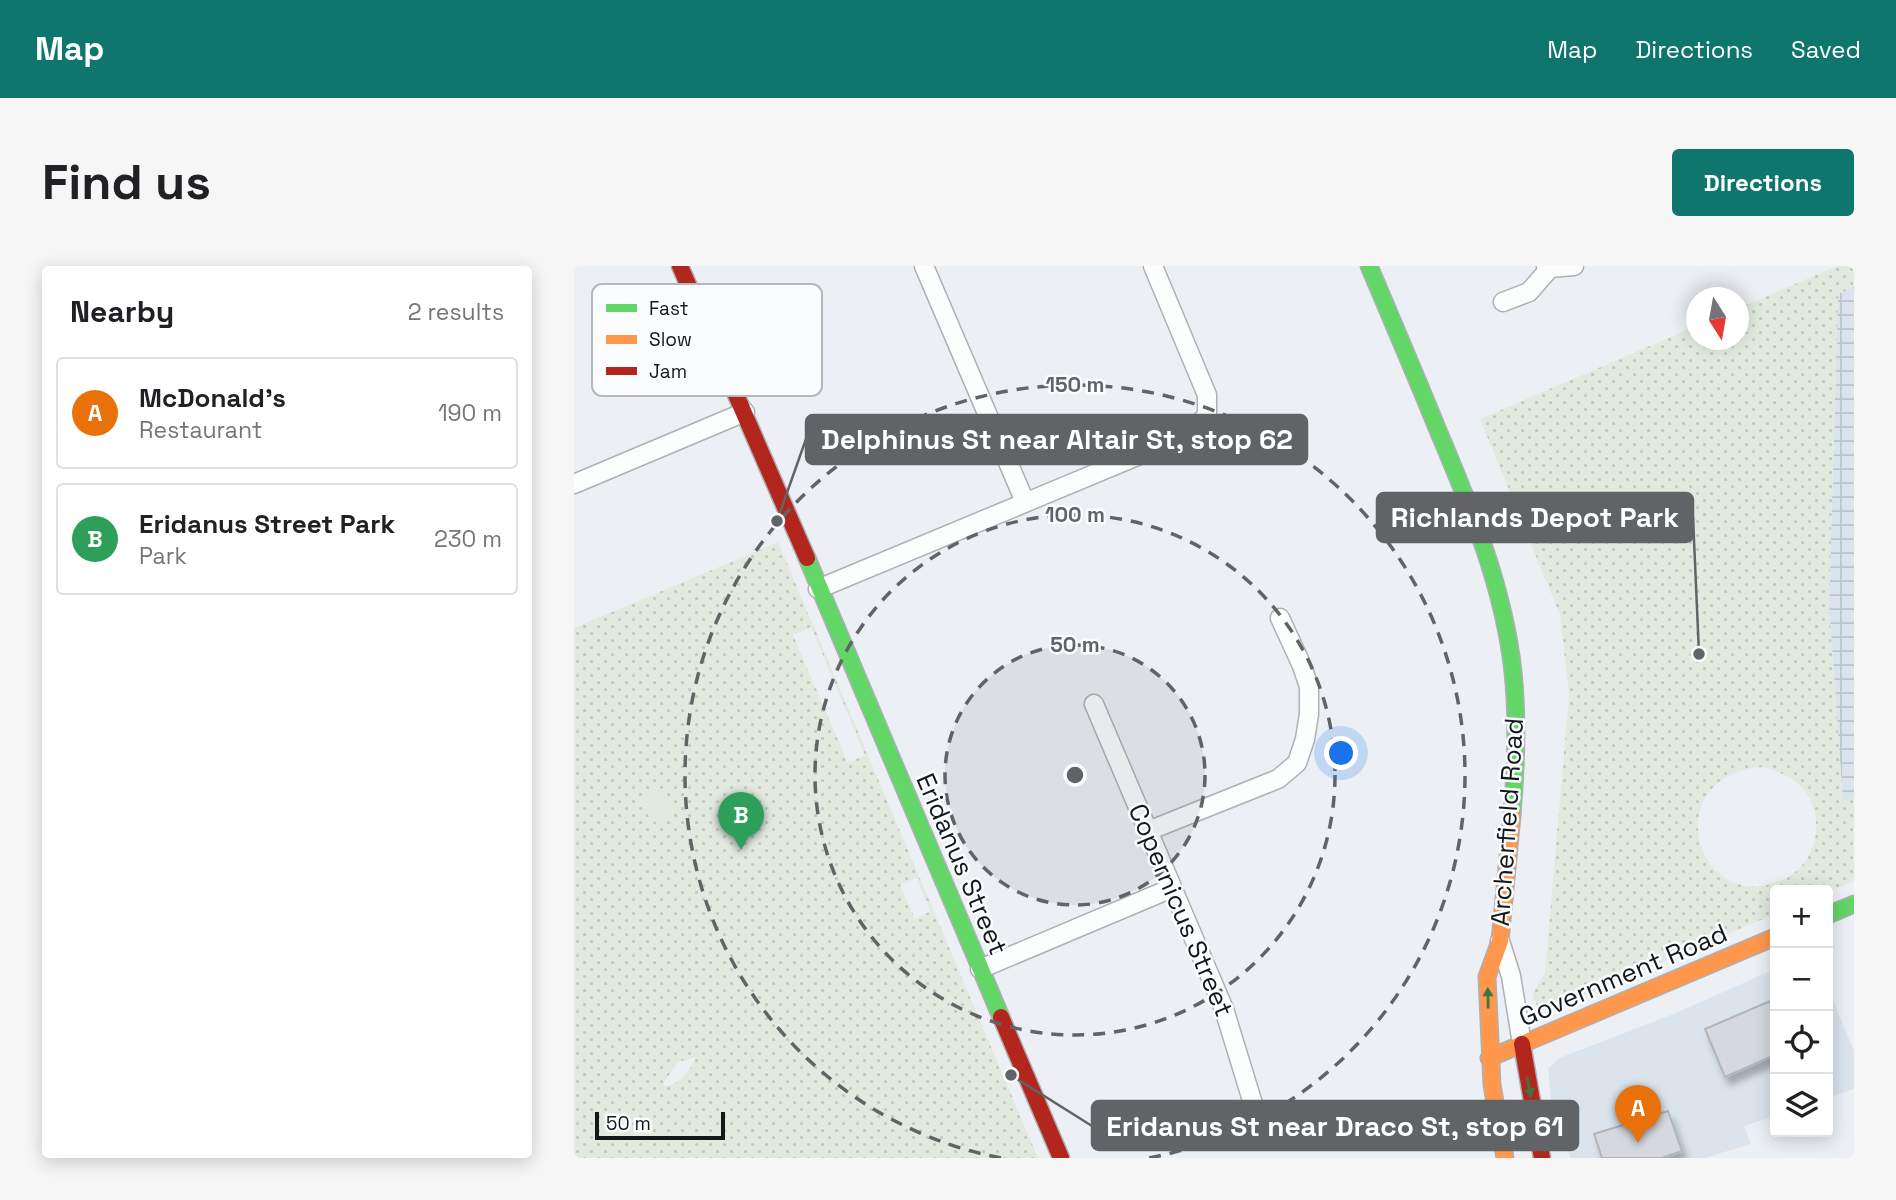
<!DOCTYPE html>
<html lang="en">
<head>
<meta charset="utf-8">
<style>
	body { margin:0; font-family:"Space Grotesk",sans-serif; background:#f6f6f6; color:#202124 }
	.controls { position:absolute; right:21px; bottom:21px; display:grid; overflow:hidden; border-radius:7px; box-shadow:0 4px 18px #0003 }
	.controls button { width:63px; height:63px; display:grid; place-items:center; padding:0; border:0; border-bottom:2px solid #e0e0e0; background:#fff; color:#202124; font:35px sans-serif }
	.compass { position:absolute; left:1112px; top:21px; width:63px; height:63px; border-radius:50%; background:#fff; box-shadow:0 4px 18px #0003; rotate:169deg }
	.scale { position:absolute; left:21px; bottom:18px; width:130px; box-sizing:border-box; padding-left:7px; border:4px solid #15181b; border-top:0; font-size:19px; line-height:24px; white-space:nowrap; color:#15181b; -webkit-text-stroke:5px #fafcfe; paint-order:stroke }
	.you { position:absolute; left:768px; top:488px; width:24px; height:24px; margin:-18px; border:5px solid #fff; border-radius:50%; background:#1a73e8; box-shadow:0 0 0 10px #1a73e833 }
	.badge { display:grid; place-items:center; width:46px; height:46px; border-radius:50%; background:#0f766e; color:#fff; font-size:23px; font-weight:700 }
	.pin { position:absolute; translate:-50% -58px; filter:drop-shadow(0 2px 4px #0008) }
	.pin::after { content:''; position:absolute; top:37px; width:24px; height:21px; background:inherit; clip-path:polygon(0 0,100% 0,50% 100%) }
	.list { margin:0; padding:0; list-style:none }
	h2 { display:flex; justify-content:space-between; align-items:center; height:91px; margin:0; padding:0 28px; font-size:30px }
	h2 small { font-size:23px; font-weight:400; color:#757577 }
	.list li { display:grid; grid-template-columns:46px 1fr auto; gap:21px; align-items:center; box-sizing:border-box; height:112px; margin:0 14px 14px; padding:0 14px; border:2px solid #e0e0e0; border-radius:7px }
	.list b { display:block; font-size:26px; white-space:nowrap }
	.list p { margin:0; font-size:23px; white-space:nowrap; color:#757577 }
	.list em { font-size:23px; font-style:normal; color:#757577 }
	.icon { flex:none; width:38px; height:38px; fill:none; stroke:currentColor; stroke-width:2; stroke-linecap:round; stroke-linejoin:round }
	.map { position:relative; flex:none; width:1280px; height:892px; overflow:hidden; border-radius:7px }
	header { display:flex; align-items:center; gap:42px; box-sizing:border-box; height:98px; padding:0 35px; background:#0f766e; color:#fff }
	header strong { font-size:33px }
	nav { display:flex; gap:38px; margin-inline-start:auto; font-size:24px }
	.intro { display:flex; align-items:center; justify-content:space-between; box-sizing:border-box; height:168px; padding:0 42px }
	h1 { margin:0; font-size:49px }
	.button { padding:18px 32px; border-radius:7px; background:#0f766e; color:#fff; font-size:24px; font-weight:700 }
	main { display:flex; gap:42px; padding:0 42px }
	aside { flex:1; background:#fff; border-radius:7px; box-shadow:0 4px 18px #0003 }
	.map>svg:first-child { display:block }
	.built { fill:#dbe4ed }
	.industrial { fill:url(#industrial-grid) }
	.grass { fill:#e2eae0 }
	.park { fill:url(#park-dots); fill-rule:evenodd }
	.building { fill:#d6d8e0; stroke:#b2b4b8; stroke-width:2; filter:url(#shadow) }
	.lines { fill:none; stroke-linecap:round; stroke-linejoin:round }
	.street-casing { stroke:#adb0b4; stroke-width:21 }
	.fast-casing { stroke:#adb0b4; stroke-width:19 }
	.slow-casing { stroke:#adb0b4; stroke-width:19 }
	.jam-casing { stroke:#adb0b4; stroke-width:19 }
	.street { stroke:#fcfdfd; stroke-width:18 }
	.fast { stroke:#63d668; stroke-width:16 }
	.slow { stroke:#ff974d; stroke-width:16 }
	.jam { stroke:#b3261e; stroke-width:16 }
	.oneway { fill:#3c7742 }
	.ring { fill:none; stroke:#606467; stroke-width:3.5; stroke-dasharray:12 9 }
	.labels { text-anchor:middle; stroke-width:5; stroke-linejoin:round; paint-order:stroke }
	.street-label { font-size:26px; fill:#15181b; stroke:#fafcfe }
	.key { fill:#fafcfe; stroke:#b5b8ba; stroke-width:2 }
	.key-label { font-size:19px; fill:#15181b }
	.centre { fill:#606467; stroke:#fafcfe; stroke-width:3.5 }
	.ring-label { font-size:21px; text-anchor:middle; font-weight:bold; fill:#606467; stroke:#fafcfe; stroke-width:5; stroke-linejoin:round; paint-order:stroke }
	.leader { fill:none; stroke:#606467; stroke-width:2.5 }
	.callout-dot { fill:#606467; stroke:#fafcfe; stroke-width:2.5 }
	.callout { fill:#606467; stroke:#606467; stroke-width:2.5 }
	.callout-label { font-size:28px; text-anchor:middle; font-weight:bold; fill:#fff }
</style>
</head>
<body>
<header>
<strong>Map</strong>
<nav><a>Map</a><a>Directions</a><a>Saved</a></nav>
</header>
<div class="intro"><h1>Find us</h1><a class="button">Directions</a></div>
<main>
<aside>
<h2>Nearby<small>2 results</small></h2>
<ul class="list">
<li><span class="badge" style="background:#e8710a">A</span><div><b>McDonald's</b><p>Restaurant</p></div><em>190 m</em></li>
<li><span class="badge" style="background:#2e9e5b">B</span><div><b>Eridanus Street Park</b><p>Park</p></div><em>230 m</em></li>
</ul>
</aside>
<div class="map">
<svg width="1280" height="892" viewBox="0 0 1280 892">
	<defs>
		<pattern id="industrial-grid" width="8" height="8" patternUnits="userSpaceOnUse" patternTransform="scale(1.75)"><rect width="8" height="8" fill="#dbe4ed"/><path d="M0 4h8M4 0v8" fill="none" stroke="#bbc3cb"/></pattern>
		<pattern id="park-dots" width="8" height="8" patternUnits="userSpaceOnUse" patternTransform="scale(1.75)"><rect width="8" height="8" fill="#e2eae0"/><path d="M2 2h.1M6 6h.1" fill="none" stroke="#c1c8c0" stroke-width="1.8" stroke-linecap="round"/></pattern>
		<filter id="shadow"><feDropShadow dx="4.5" dy="8" stdDeviation="3.5" flood-color="#0004"/></filter>
	</defs>
	<rect width="100%" height="100%" fill="#ecf0f4"/>
	<g class="built">
		<polygon points="1201,703 1201,850 1170,860 1177,878 1131,892 997,892 979,852 974,803 985,792 1102,747"/>
		<polygon points="1254,722 1280,785 1280,823 1254,832"/>
	</g>
	<polygon class="industrial" points="1280,21 1280,531 1269,536 1255,340 1264,28"/>
	<polygon class="grass" points="90,521 100,549 76,557 67,529"/>
	<g class="park">
		<path d="M1263 0H1280V21L1264 28 1255 340 1269 535 1280 531V615L1254 626V624H1201V648L977 743 964 742 958 729 971 706 995 428 986 349 906 153 1122 60V74H1164L1165 42ZM1189 501C1202 505 1212 508 1223 517 1247 536 1248 575 1229 598 1219 610 1207 616 1193 619 1117 635 1088 508 1189 501Z"/>
		<path d="M204 276 464 892H0V362ZM237 361 291 489 274 497 219 369ZM90 522 100 548 77 557 67 530ZM342 612 357 645 341 653 326 619ZM122 791C116 805 106 819 90 820V816L104 796Z"/>
	</g>
	<g class="building">
		<polygon points="1201,733 1201,789 1151,811 1131,763"/>
		<polygon points="1094,845 1108,885 1088,892 1028,892 1020,868"/>
	</g>
	<g class="lines">
		<g class="street-casing">
			<g id="street">
				<polyline points="350,0 451,236"/>
				<polyline points="972,0 976,2 1000,0"/>
				<polyline points="929,36 955,26 976,2"/>
				<polyline points="0,218 171,146"/>
				<polyline points="244,323 616,168 633,149 633,129 579,0"/>
				<polyline points="520,438 650,743 684,854"/>
				<polyline points="574,565 704,513 723,497 731,473 735,448 735,421 728,400 706,352"/>
				<polyline points="926,675 937,710 948,778"/>
				<polyline points="406,703 598,622"/>
			</g>
		</g>
		<g class="fast-casing">
			<g id="fast">
				<path d="M795 0C818 54 841 108 863 162 896 240 930 321 939 406 944 453 942 502 938 549"/>
				<polyline points="233,292 427,751"/>
				<polyline points="1254,649 1280,638"/>
			</g>
		</g>
		<g class="slow-casing">
			<g id="slow">
				<polyline points="915,792 1201,671"/>
				<polyline points="931,892 918,819 913,711 926,675 938,549"/>
			</g>
		</g>
		<g class="jam-casing">
			<g id="jam">
				<polyline points="106,0 233,292"/>
				<polyline points="427,751 487,892"/>
				<polyline points="948,778 968,892"/>
			</g>
		</g>
		<use href="#street" class="street"/>
		<use href="#fast" class="fast"/>
		<use href="#slow" class="slow"/>
		<use href="#jam" class="jam"/>
	</g>
	<defs><path id="oneway-solid" d="M-6-.8H1V-3.2L6.5 0L1 3.2V.8H-6Z" transform="scale(1.75)"/></defs>
	<g class="oneway">
		<use href="#oneway-solid" transform="translate(914 732) rotate(-91)"/>
		<use href="#oneway-solid" transform="translate(955 821) rotate(80)"/>
	</g>
	<circle cx="501" cy="509" r="130" fill="#606467" fill-opacity=".12"/>
	<g class="ring">
		<circle cx="501" cy="509" r="130"/>
		<circle cx="501" cy="509" r="260"/>
		<path d="M427 892A390 390 0 1 1 575 892"/>
	</g>
	<g class="labels">
		<g class="street-label">
			<text transform="translate(933 556) rotate(-86)" y="9">Archerfield Road</text>
			<text transform="translate(388 598) rotate(67)" y="9">Eridanus Street</text>
			<text transform="translate(607 644) rotate(67)" y="9">Copernicus Street</text>
			<text transform="translate(1049 709) rotate(-23)" y="9">Government Road</text>
		</g>
	</g>
	<rect x="18" y="18" width="230" height="112" rx="10" class="key"/>
	<rect x="32" y="38" width="31" height="8" fill="#63d668"/>
	<rect x="32" y="69" width="31" height="9" fill="#ff974d"/>
	<rect x="32" y="101" width="31" height="8" fill="#b3261e"/>
	<g class="key-label">
		<text x="75" y="49">Fast</text>
		<text x="75" y="80">Slow</text>
		<text x="75" y="112">Jam</text>
	</g>
	<circle cx="501" cy="509" r="10" class="centre"/>
	<g class="ring-label">
		<text x="501" y="126">150 m</text>
		<text x="501" y="256">100 m</text>
		<text x="501" y="386">50 m</text>
	</g>
	<path class="leader" d="M203 255L232 173M1125 388L1119 251M437 809L518 860"/>
	<g class="callout-dot">
		<circle cx="203" cy="255" r="7"/>
		<circle cx="1125" cy="388" r="7"/>
		<circle cx="437" cy="809" r="7"/>
	</g>
	<g class="callout">
		<rect x="232" y="149" width="501" height="49" rx="7"/>
		<rect x="803" y="227" width="316" height="49" rx="7"/>
		<rect x="518" y="835" width="486" height="49" rx="7"/>
	</g>
	<g class="callout-label">
		<text x="483" y="183">Delphinus St near Altair St, stop 62</text>
		<text x="961" y="261">Richlands Depot Park</text>
		<text x="761" y="870">Eridanus St near Draco St, stop 61</text>
	</g>
</svg>
<div class="controls">
<button>+</button>
<button>−</button>
<button><svg class="icon" aria-label="locate" viewBox="0 0 24 24"><circle cx="12" cy="12" r="6"/><path d="M12 2v4M12 18v4M2 12h4M18 12h4"/></svg></button>
<button><svg class="icon" aria-label="layers" viewBox="0 0 24 24"><path d="M12 4l9 5-9 5-9-5zM3 14l9 5 9-5"/></svg></button>
</div>
<svg class="compass" viewBox="-18 -18 36 36"><path d="M0-13l5 13h-10z" fill="#e53935"/><path d="M0 13l5-13h-10z" fill="#757577"/></svg>
<div class="scale">50 m</div>
<div class="you"></div>
<div class="pin badge" style="left:1064px;top:877px;background:#e8710a">A</div>
<div class="pin badge" style="left:167px;top:584px;background:#2e9e5b">B</div>
</div>
</main>
</body>
</html>
